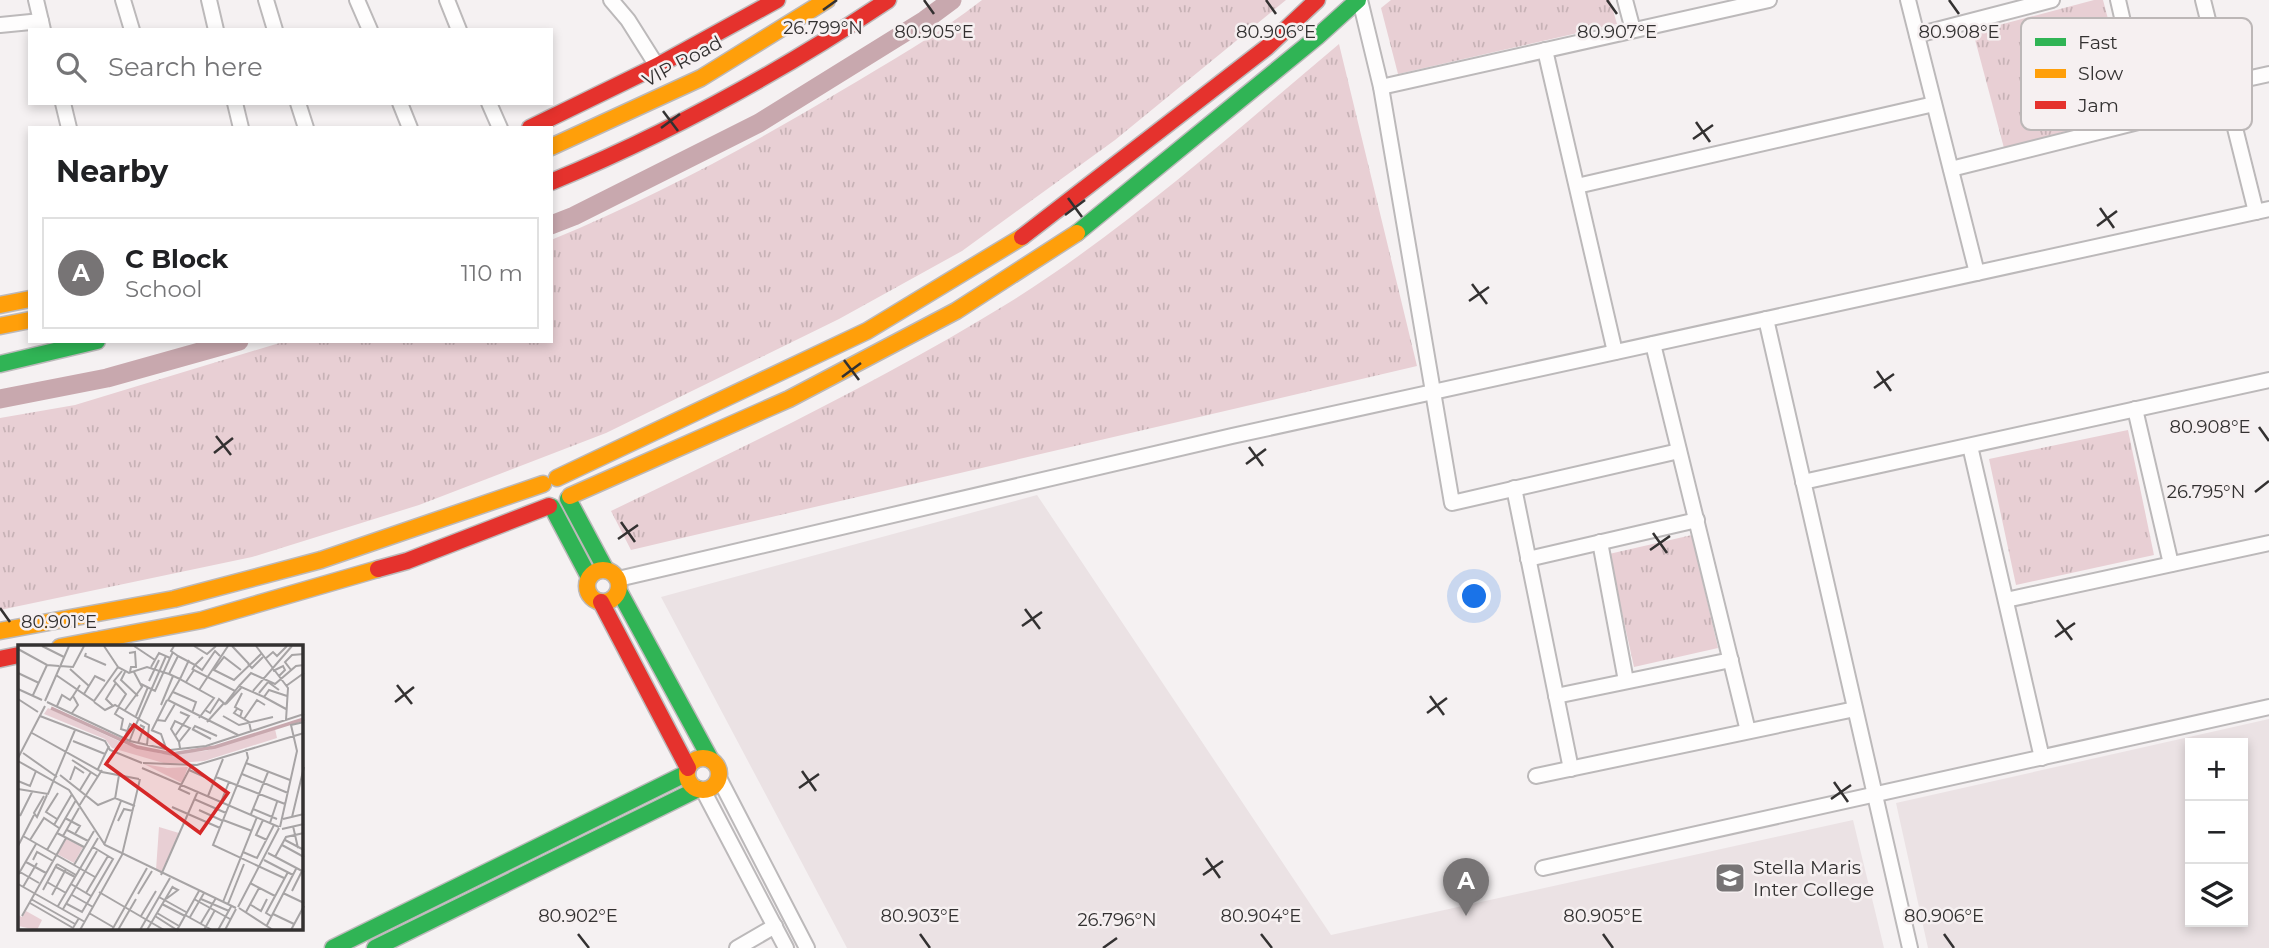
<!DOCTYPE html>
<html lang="en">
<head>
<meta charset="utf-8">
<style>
	body { margin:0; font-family:Montserrat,sans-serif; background:#f2f2f2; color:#202124 }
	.controls { position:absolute; right:21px; bottom:21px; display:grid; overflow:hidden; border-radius:0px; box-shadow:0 4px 10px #0003 }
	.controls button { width:63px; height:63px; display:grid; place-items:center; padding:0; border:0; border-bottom:2px solid #e0e0e0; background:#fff; color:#202124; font:35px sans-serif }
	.you { position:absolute; left:1475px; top:597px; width:24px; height:24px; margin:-18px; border:5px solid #fff; border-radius:50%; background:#1a73e8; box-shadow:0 0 0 10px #1a73e833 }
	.badge { display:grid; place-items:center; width:46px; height:46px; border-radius:50%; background:#777475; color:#fff; font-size:23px; font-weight:700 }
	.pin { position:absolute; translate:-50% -58px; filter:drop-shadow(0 2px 4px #0008) }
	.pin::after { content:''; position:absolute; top:37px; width:24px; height:21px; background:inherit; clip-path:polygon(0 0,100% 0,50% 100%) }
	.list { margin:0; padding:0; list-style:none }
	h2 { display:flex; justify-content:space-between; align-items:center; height:91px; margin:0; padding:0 28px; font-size:30px }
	h2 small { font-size:23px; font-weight:400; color:#757577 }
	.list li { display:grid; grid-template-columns:46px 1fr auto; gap:21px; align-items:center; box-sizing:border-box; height:112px; margin:0 14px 14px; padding:0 14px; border:2px solid #e0e0e0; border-radius:0px }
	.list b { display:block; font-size:26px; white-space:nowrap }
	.list p { margin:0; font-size:23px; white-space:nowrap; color:#757577 }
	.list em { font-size:23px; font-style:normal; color:#757577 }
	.icon { flex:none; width:38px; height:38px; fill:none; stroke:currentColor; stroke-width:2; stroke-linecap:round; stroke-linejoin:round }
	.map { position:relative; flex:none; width:2269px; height:948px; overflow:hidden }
	.search { position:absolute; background:#fff; box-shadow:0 4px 10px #0003; left:28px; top:28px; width:525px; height:77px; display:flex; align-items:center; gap:18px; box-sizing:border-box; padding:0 24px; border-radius:0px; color:#757577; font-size:26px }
	.panel { position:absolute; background:#fff; box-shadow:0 4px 10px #0003; left:28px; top:126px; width:525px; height:217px; border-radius:0px }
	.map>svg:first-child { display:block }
	.built { fill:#ebe2e4; fill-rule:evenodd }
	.grass { fill:url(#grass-tufts) }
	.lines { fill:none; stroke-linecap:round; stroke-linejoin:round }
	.canal { stroke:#c8a8ae; stroke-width:19 }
	.street-casing { stroke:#bcb9ba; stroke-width:18 }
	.fast-casing { stroke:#bcb9ba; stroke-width:19 }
	.slow-casing { stroke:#bcb9ba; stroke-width:19 }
	.jam-casing { stroke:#bcb9ba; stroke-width:19 }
	.street { stroke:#fefdfd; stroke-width:14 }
	.fast { stroke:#30b455; stroke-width:16 }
	.slow { stroke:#ff9f0a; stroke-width:16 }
	.jam { stroke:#e5322d; stroke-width:16 }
	.ticks { fill:none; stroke:#333131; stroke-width:2.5 }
	.labels { text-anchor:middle; stroke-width:5; stroke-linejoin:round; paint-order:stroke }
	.street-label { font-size:19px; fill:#333131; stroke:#f6f0f1 }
	.poi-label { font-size:19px; fill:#333131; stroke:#f6f0f1; text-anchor:start }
	.inset-river { fill:none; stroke:#c8a8ae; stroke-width:3.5 }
	.inset-road { fill:none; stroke:#a7a4a5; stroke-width:2 }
	.view { fill:#d62828; fill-opacity:0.15; stroke:#d62828; stroke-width:3.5 }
	.inset-edge { fill:none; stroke:#333131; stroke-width:3.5 }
	.key { fill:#f6f0f1; stroke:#bcb7b7; stroke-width:2 }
	.key-label { font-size:19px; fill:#333131 }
	.ticks-label { font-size:18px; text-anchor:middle; fill:#333131; stroke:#f6f0f1; stroke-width:5; stroke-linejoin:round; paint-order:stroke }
</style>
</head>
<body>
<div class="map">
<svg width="2269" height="948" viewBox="0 0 2269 948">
	<defs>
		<pattern id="grass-tufts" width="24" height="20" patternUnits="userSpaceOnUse" patternTransform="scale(1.75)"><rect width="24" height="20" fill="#e8cfd4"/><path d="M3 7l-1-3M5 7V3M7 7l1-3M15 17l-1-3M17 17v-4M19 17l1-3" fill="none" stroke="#c7b2b6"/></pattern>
	</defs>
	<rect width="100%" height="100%" fill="#f5f1f2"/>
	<g class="built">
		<polygon points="1037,495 1331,935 1853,820 1884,948 847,948 661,597"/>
		<path d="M2269 719V948H1928L1896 803ZM2190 743H2243V922H2190Z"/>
	</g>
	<g class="grass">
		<path d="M982 0H1286L1115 140 962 251 839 319 606 433 419 505 252 557 0 610V418L75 405 286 341H551V240C652 198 746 148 839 92 886 64 939 34 982 0Z"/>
		<polygon points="1391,0 1610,0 1617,24 1398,74 1381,8"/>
		<polygon points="2094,0 2103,0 2133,113 2004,148 1973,32"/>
		<path d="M1339 44 1417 366 631 550 611 511C746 446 882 381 1010 302 1128 228 1232 134 1339 44Z"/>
		<polygon points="2128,430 2154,555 2016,585 1989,459"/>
		<polygon points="1692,535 1718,648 1634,667 1609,554"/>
	</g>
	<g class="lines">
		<g class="canal">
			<polyline points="551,225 574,216 759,123 925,20 952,0"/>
			<polyline points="0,399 107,378 239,341"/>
		</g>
		<g class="street-casing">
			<g id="street">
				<polyline points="36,0 41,21"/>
				<polyline points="123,0 132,30"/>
				<polyline points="209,0 216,30"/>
				<polyline points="266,0 275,30"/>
				<polyline points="357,0 370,30"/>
				<polyline points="447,0 459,30"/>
				<polyline points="611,0 628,20 657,66"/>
				<polyline points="1360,0 1381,87 1452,503 1679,451"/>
				<polyline points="1625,0 1633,30"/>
				<polyline points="1908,0 1977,273"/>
				<polyline points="2118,0 2146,121"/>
				<polyline points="2203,0 2256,212"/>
				<polyline points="0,25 41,21 43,30"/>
				<polyline points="1917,35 2052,0"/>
				<polyline points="1545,50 1615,352"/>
				<polyline points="2224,84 2269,74"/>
				<polyline points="1381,87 1769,0"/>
				<polyline points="63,103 69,128"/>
				<polyline points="235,103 241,128"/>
				<polyline points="298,103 306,128"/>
				<polyline points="400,103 410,128"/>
				<polyline points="489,103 500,128"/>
				<polyline points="1951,169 2178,112"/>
				<polyline points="1577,186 1934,104"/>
				<polyline points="1766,319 1910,948"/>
				<polyline points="1653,344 1748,731"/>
				<polyline points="2135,409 2171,564"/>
				<polyline points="1970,446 2042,758"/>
				<polyline points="1803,482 2269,380"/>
				<polyline points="1514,488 1571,769"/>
				<polyline points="1600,542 1626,681"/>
				<polyline points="1528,559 1697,520"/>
				<polyline points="618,579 1232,436 2269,209"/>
				<polyline points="2006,600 2269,543"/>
				<polyline points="1556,696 1731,660"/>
				<polyline points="1536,776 1855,709"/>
				<polyline points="719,778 807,948"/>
				<polyline points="703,790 786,948"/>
				<polyline points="1543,868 2269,707"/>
				<polyline points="737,948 775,926"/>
			</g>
		</g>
		<g class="fast-casing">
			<g id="fast">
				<polyline points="1077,233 1317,37 1358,0"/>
				<polyline points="0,364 97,341"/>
				<polyline points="568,499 606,570"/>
				<polyline points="552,507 589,577"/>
				<polyline points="619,591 711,760"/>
				<polyline points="333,948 687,773"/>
				<polyline points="375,948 698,789"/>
			</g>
		</g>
		<g class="slow-casing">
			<g id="slow">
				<polyline points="551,147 701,78 827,0"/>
				<polyline points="0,305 30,299"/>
				<polyline points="0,326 30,320"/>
				<polyline points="557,478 867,331 1022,237"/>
				<polyline points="570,496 789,399 956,311 1077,233"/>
				<circle cx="603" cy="586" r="16"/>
				<polyline points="0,631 174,599 321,560 543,484"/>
				<polyline points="60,647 202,620 378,569"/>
				<circle cx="703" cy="774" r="16"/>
			</g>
		</g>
		<g class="jam-casing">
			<g id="jam">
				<polyline points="530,128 657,66 777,0"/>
				<path d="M551 182C669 133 782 71 888 0"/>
				<polyline points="1022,237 1266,48 1317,0"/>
				<polyline points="378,569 407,561 549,506"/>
				<polyline points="601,602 688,768"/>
				<polyline points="0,659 19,655"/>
			</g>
		</g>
		<use href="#street" class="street"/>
		<use href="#fast" class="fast"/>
		<use href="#slow" class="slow"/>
		<use href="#jam" class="jam"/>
	</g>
	<path class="ticks" d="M924 0 934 14M1266 0 1276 14M1607 0 1617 14M1949 0 1959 14M823 10 837 0M663 111 678 131M1696 122 1710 142M661 128 680 114M1693 139 1713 125M1068 198 1082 217M2100 208 2114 228M1065 215 1085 200M2097 226 2117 211M1472 284 1487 304M1469 301 1489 287M844 360 859 380M1877 371 1891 391M842 377 861 363M1874 388 1894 374M2259 427 2269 441M216 436 231 455M1249 447 1263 466M214 453 233 438M1246 464 1266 449M2255 492 2269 481M621 522 635 542M1653 533 1667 553M618 539 638 525M1650 550 1670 536M0 608 10 622M1025 609 1040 629M2057 620 2072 640M1022 626 1042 612M2055 637 2075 623M397 685 412 704M1430 696 1444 715M395 702 414 687M1427 713 1447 698M802 771 816 791M1834 782 1848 802M799 788 819 774M1831 799 1851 785M1206 858 1220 878M1203 875 1223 861M578 934 589 948M920 934 930 948M1261 934 1272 948M1603 934 1613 948M1944 934 1954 948M1103 948 1117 938"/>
	<defs>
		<g id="school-square" transform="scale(1.575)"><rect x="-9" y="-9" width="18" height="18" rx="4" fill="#777475" stroke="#f6f0f1"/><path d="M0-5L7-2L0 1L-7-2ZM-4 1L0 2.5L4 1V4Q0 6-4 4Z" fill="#fff"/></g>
	</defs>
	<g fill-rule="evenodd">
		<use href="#school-square" x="1730" y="878"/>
	</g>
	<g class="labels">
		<g class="street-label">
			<text transform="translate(682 61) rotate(-28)" y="7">VIP Road</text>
		</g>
		<g class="poi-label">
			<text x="1753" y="874">Stella Maris<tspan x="1753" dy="22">Inter College</tspan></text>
		</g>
	</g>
	<g transform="translate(18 645)">
		<rect width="285" height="285" fill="#f5f1f2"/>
		<path d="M30 63 107 99 144 109 187 106 257 84 259 93 186 116 149 119 94 103 87 94 26 69ZM126 119 149 123 170 122 164 138ZM141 182 161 188 143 228 138 225ZM48 194 65 202 56 218 39 209ZM8 266 24 275 19 285 0 281V270L4 272Z" fill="#e8cfd4"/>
		<path class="inset-river" d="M33 63 119 102 154 109 197 102 286 74"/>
		<path class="inset-road" d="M24 1 46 12M86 1 100 22M116 1 137 15M176 1 189 9 198 1M214 1 231 19M238 1 270 43 268 75M0 4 29 20 41 21M68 8 67 11 88 20M111 8 117 7 118 22H113L112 27M160 11 177 20 185 12M247 14 255 7 259 11 269 1M171 15 162 34 196 53 181 73M230 19 234 23 245 12M42 21 55 22 66 1M133 22 141 8 152 13 155 7M52 24 71 41M194 24 216 35 243 9M174 25 177 20 184 25 197 6 202 11M196 25 206 12 223 25M273 25 267 17 274 10 286 9M255 26 265 21 267 25 261 31M107 27 103 35 120 51M0 28 21 38M151 29 162 34 150 55 220 90M38 30 76 56 100 22 111 28 129 22 151 29 160 11 153 6 156 1M131 36 141 15M168 37 176 25 217 46 221 41 246 52 251 45 269 51M123 39 137 46 152 13M221 41 233 28 257 39 278 21 286 20M268 41 286 28M0 44 24 55M181 45 210 1M235 46 274 1M155 47 178 57 174 68M241 48 250 37 261 45M66 49 77 31 87 36M15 50 29 20M246 52 268 64M0 54 20 67M27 56 51 1M29 57 112 96 152 105 188 101 286 69M76 57 87 65 97 60 131 80 129 100M208 59 223 43M143 60 155 31M39 61 44 50 52 55 55 51M95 61 88 54 98 38M100 62 108 49 96 36 104 26M101 62 97 69 105 74 103 84 109 86M219 64 216 68 231 77 233 86M107 65 124 42 116 27M187 65 192 68 201 54 207 59 217 46M54 68 60 60 55 51 62 40M22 71 87 96 92 105 124 118M118 71 130 42M205 71 221 80 255 72M222 72 224 66 217 62 224 48M226 74 239 55 247 60M139 75 147 76 157 59M189 77 206 58M117 82 148 11M174 84 193 94M175 84 177 81 199 91M133 85 143 89 148 103M134 85 149 55M14 88 84 127 121 134M157 91 171 71 162 67M107 92 112 79 117 82 112 95M55 96 87 109M161 97 153 84 157 76 172 83 161 97 162 103M120 98 126 82 122 80M228 104 230 113 195 200 266 233M5 108 39 132M0 113 27 61M54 115 79 131M0 116 51 145 87 200 218 263M125 118 179 120 286 88M228 118 272 135M124 123 261 182M80 124 91 101M171 125 196 136M224 129 270 148M42 130 80 160 97 153 117 161M198 132 267 159M52 135 57 122 66 128M0 136 12 141 18 126M0 144 30 149 57 85M62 145 73 127M172 149 161 144 173 121M26 151 16 168 19 172 29 150M190 151 205 114M97 154 101 130M176 154 208 168M203 157 211 137M61 161 84 125M154 162 202 183M235 164 259 174M181 165 205 176M233 169 250 127M2 171 14 147M274 172 286 122M47 173 62 181 57 189M39 174 28 167 40 148M265 174 286 169M205 175 234 186M245 175 238 190 249 195M100 176 106 164 115 166M252 178 259 157M36 180 54 149M275 181 280 203M262 182 279 106 273 80 286 77M264 184 286 179M49 185 70 196M39 188 66 202M5 191 77 232M45 191 61 163M12 195 26 173 41 183M267 195 286 205M86 200 103 156M264 200 286 212M0 201 16 170M29 205 58 155M225 207 239 213 256 180M250 208 286 227M257 212 268 192 286 188M15 215 19 207 35 216M246 215 275 230M8 217 28 228M39 219 58 230M56 220 76 186M38 222 57 232M2 227 21 238M0 230 18 199M143 230 180 146M29 237 48 248M232 238 257 251M0 239 67 277M53 239 73 251M5 242 19 218M25 245 39 219M274 246 284 226M81 247 146 285M68 248 90 211M265 248 286 258M120 249 134 226M34 250 48 224M54 250 75 262M141 252 168 267M13 254 57 279M148 254 160 245 154 242M176 254 212 274M183 254 211 266M205 257 239 172M12 258 55 283 61 273M49 259 64 267 95 214 75 202M144 259 167 271M210 259 226 219M233 260 243 266 249 254M40 261 80 193M220 262 261 183M221 263 255 285M45 264 79 206M228 267 241 243M71 268 95 282M139 268 161 281M255 269 276 279M167 270 194 285M4 271 48 193M123 271 138 246M137 271 159 285 181 246M253 271 248 268 270 227M172 272 186 248M183 278 198 253M249 280 278 224M62 285 104 210 122 134M94 285 129 223M100 285 118 254M122 285 152 233M129 285 155 241M186 285 197 265M200 285 214 260M207 285 218 264M273 285 286 261"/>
		<path class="view" d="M116 80 210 148 182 188 88 119Z"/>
		<rect width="285" height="285" class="inset-edge"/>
	</g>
	<rect x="2021" y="18" width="231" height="112" rx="10" class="key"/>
	<rect x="2035" y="38" width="31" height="8" fill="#30b455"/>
	<rect x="2035" y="69" width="31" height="9" fill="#ff9f0a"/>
	<rect x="2035" y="101" width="31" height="8" fill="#e5322d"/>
	<g class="key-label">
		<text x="2078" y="49">Fast</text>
		<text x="2078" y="80">Slow</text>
		<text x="2078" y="112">Jam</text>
	</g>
	<g class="ticks-label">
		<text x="823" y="34">26.799°N</text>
		<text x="934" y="38">80.905°E</text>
		<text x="1276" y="38">80.906°E</text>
		<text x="1617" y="38">80.907°E</text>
		<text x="1959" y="38">80.908°E</text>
		<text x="2210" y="433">80.908°E</text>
		<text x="2206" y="498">26.795°N</text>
		<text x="59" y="628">80.901°E</text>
		<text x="578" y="922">80.902°E</text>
		<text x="920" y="922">80.903°E</text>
		<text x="1261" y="922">80.904°E</text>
		<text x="1603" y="922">80.905°E</text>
		<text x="1944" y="922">80.906°E</text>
		<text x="1117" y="926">26.796°N</text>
	</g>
</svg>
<div class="controls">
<button>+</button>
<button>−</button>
<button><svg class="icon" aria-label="layers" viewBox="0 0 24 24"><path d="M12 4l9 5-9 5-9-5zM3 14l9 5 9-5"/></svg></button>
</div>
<div class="you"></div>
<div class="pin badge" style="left:1466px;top:916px">A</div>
<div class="search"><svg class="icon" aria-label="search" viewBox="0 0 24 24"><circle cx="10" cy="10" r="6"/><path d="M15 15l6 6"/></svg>Search here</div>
<section class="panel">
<h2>Nearby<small></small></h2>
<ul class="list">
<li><span class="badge">A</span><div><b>C Block</b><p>School</p></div><em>110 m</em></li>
</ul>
</section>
</div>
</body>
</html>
